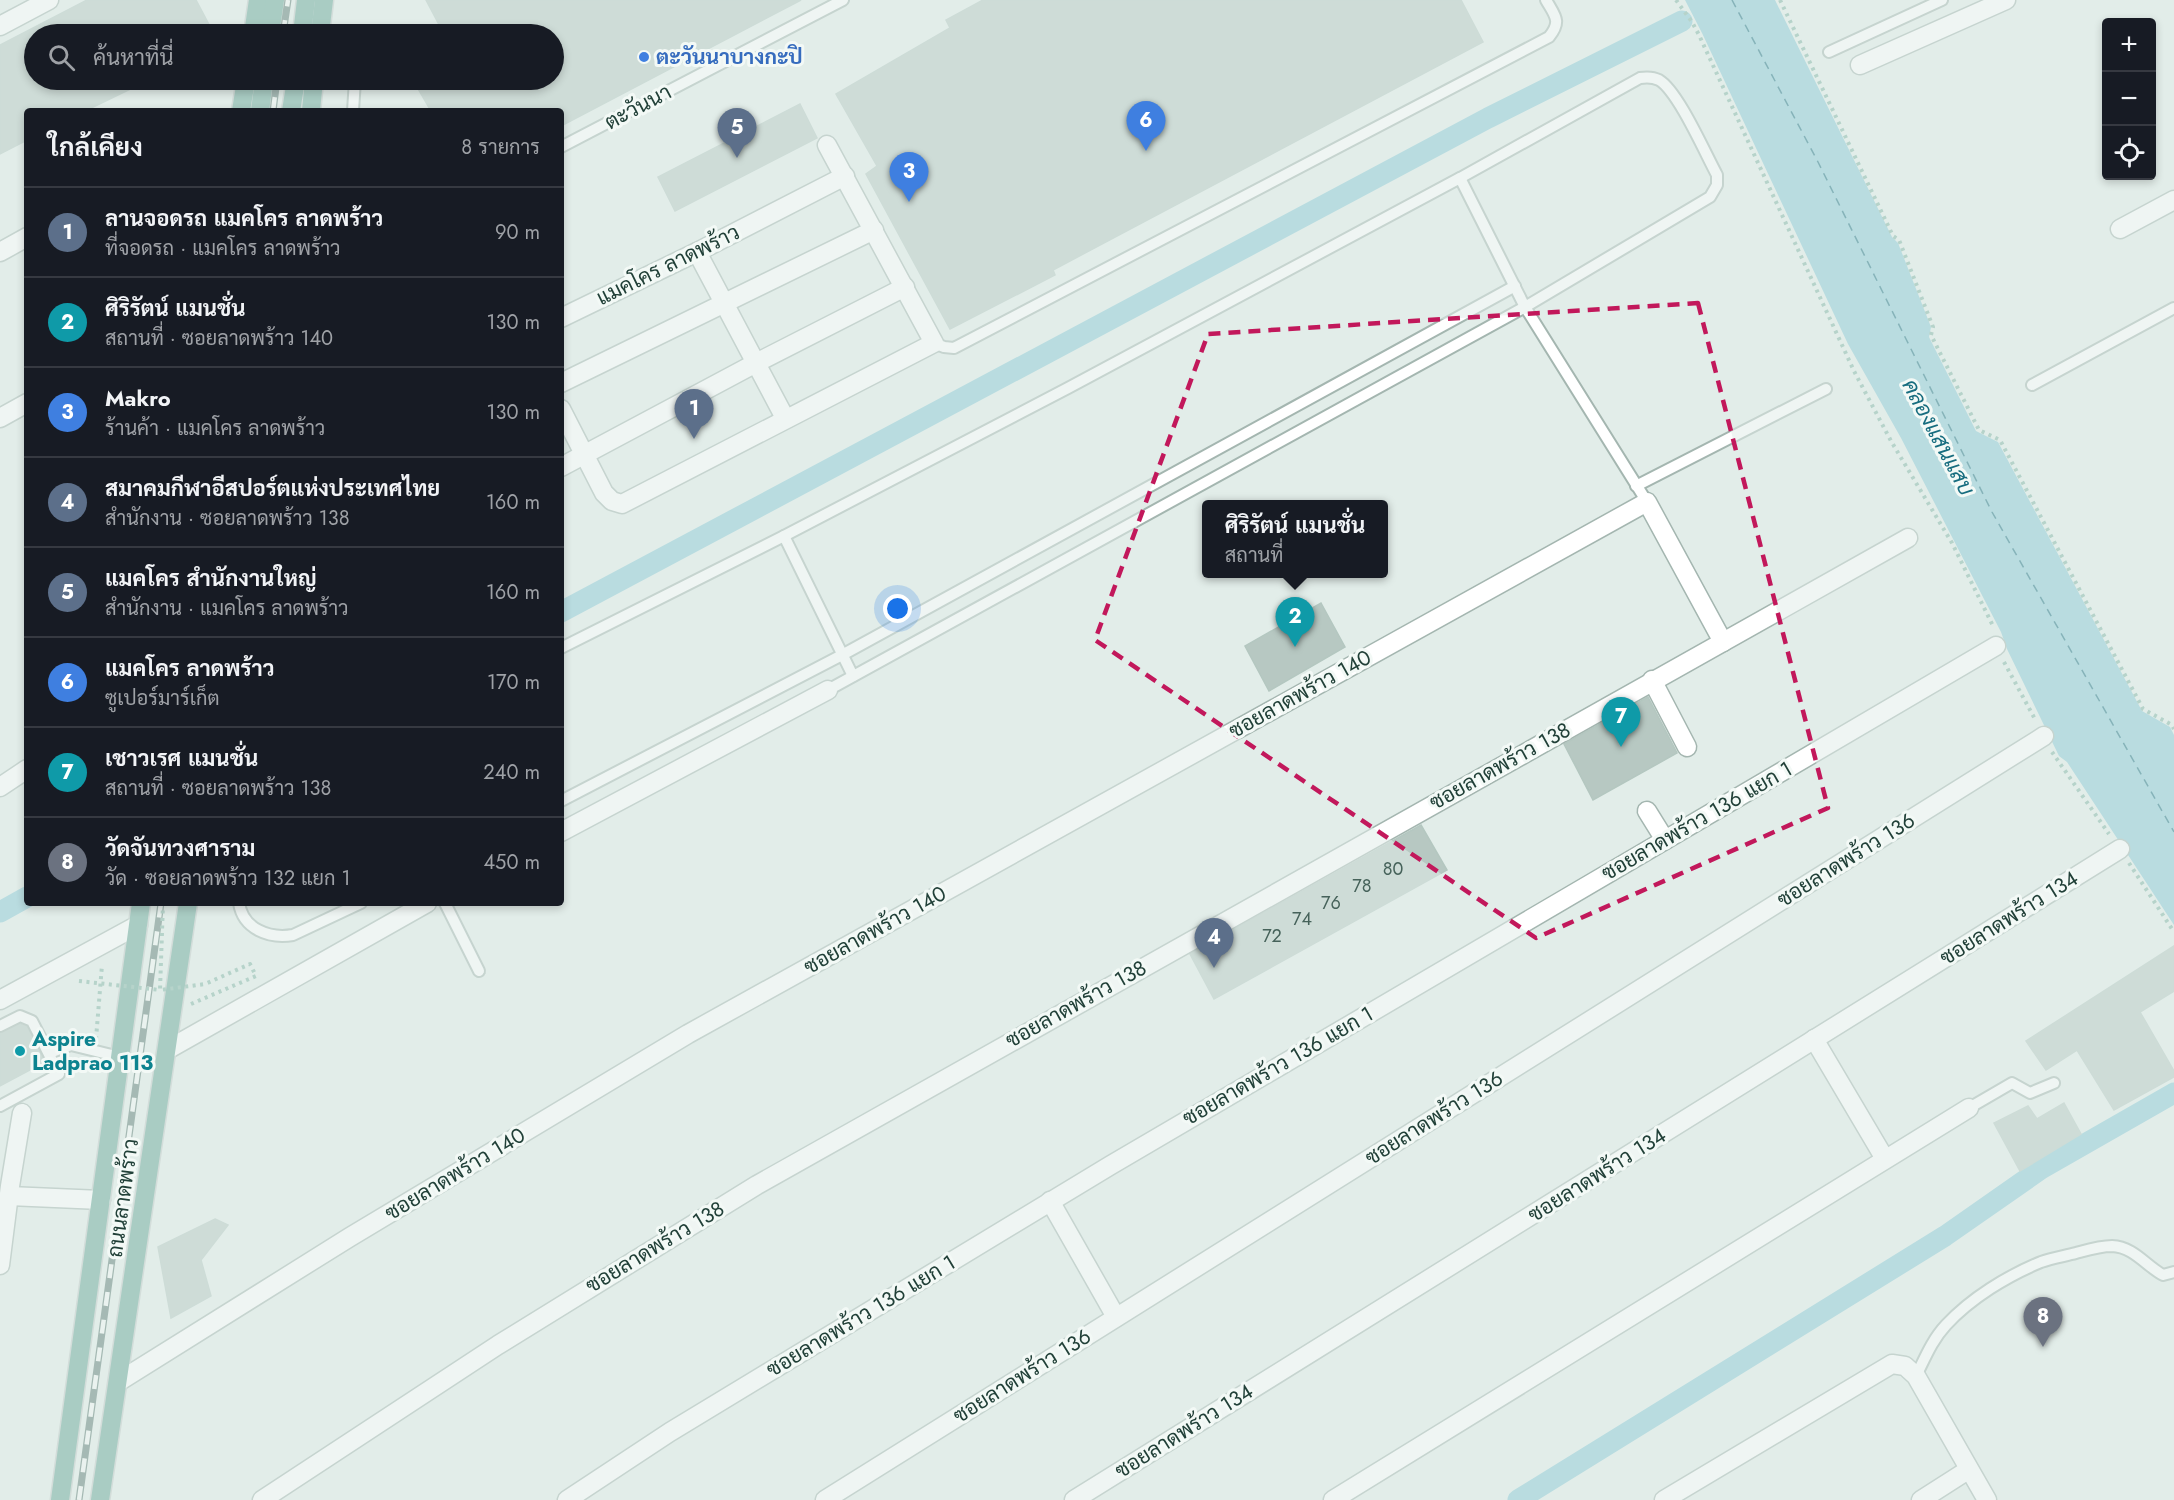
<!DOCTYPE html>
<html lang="th">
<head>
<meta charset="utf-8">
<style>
	body { margin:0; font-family:Jost,Sarabun,sans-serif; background:#20242c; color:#f1f3f6 }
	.controls { position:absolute; right:18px; top:18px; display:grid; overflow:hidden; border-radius:6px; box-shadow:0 3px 9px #0003 }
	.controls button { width:54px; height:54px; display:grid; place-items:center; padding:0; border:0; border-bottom:2px solid #363941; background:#171b24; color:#f1f3f6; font:30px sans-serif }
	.you { position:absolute; left:898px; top:609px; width:21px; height:21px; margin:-15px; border:4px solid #fff; border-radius:50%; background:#1a73e8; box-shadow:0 0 0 9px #1a73e833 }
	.badge { display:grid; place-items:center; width:39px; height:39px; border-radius:50%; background:#fa7f54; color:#fff; font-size:20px; font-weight:700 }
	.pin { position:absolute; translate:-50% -50px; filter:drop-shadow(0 2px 3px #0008) }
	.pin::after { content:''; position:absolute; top:32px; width:21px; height:18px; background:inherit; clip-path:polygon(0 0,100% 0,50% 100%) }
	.popup { position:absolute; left:1202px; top:500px; width:186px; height:78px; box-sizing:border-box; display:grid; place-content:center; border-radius:6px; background:#171b24; filter:drop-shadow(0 2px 4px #0005); font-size:20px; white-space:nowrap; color:#9ea1a6 }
	.popup b { font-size:22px; color:#f1f3f6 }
	.popup::after { content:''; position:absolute; left:50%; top:100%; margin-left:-12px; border:12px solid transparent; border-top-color:#171b24 }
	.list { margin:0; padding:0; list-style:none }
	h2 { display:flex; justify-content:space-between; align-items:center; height:78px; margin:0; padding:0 24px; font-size:26px }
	h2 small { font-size:20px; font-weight:400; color:#9ea1a6 }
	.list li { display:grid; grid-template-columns:39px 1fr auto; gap:18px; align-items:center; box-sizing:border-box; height:90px; padding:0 24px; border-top:2px solid #363941 }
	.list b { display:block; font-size:22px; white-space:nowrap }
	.list p { margin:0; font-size:20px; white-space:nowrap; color:#9ea1a6 }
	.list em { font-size:20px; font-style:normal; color:#9ea1a6 }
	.icon { flex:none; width:33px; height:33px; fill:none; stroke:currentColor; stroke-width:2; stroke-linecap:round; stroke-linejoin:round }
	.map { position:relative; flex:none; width:2174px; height:1500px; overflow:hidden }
	.search { position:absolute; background:#171b24; box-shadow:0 3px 9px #0003; left:24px; top:24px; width:540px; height:66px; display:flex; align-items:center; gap:15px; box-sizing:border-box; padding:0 21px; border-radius:33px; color:#9ea1a6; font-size:22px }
	.panel { position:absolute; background:#171b24; box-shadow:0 3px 9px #0003; left:24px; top:108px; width:540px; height:798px; border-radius:6px }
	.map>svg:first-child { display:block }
	.water { fill:#87c8d5 }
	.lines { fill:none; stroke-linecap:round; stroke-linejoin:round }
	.canal { stroke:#87c8d5; stroke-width:21 }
	.ferry { stroke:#176d7f; stroke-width:1.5; stroke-dasharray:8 6; stroke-linecap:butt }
	.building { fill:#b7c8c2; stroke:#b4c7c0; stroke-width:1.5 }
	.service-casing { stroke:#a4b6b0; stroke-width:14 }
	.minor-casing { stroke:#a4b6b0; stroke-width:21 }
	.tertiary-casing { stroke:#a4b6b0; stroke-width:21 }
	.primary-casing { stroke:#c1cac7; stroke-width:21 }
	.path { stroke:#81b3a4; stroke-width:4; stroke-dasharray:3 4.5; stroke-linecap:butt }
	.service { stroke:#fff; stroke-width:10 }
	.minor { stroke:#fff; stroke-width:18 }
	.tertiary { stroke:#fff; stroke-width:18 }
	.primary { stroke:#64a596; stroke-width:18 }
	.rail-casing { stroke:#5c7b73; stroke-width:7 }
	.rail { stroke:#f3f9f6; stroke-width:4.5; stroke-dasharray:14; stroke-linecap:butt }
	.path-bridge { stroke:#81b3a4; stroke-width:4; stroke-dasharray:3 4.5; stroke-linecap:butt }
	.marked { fill:none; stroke:#c2185b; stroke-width:4.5; stroke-dasharray:12 8; stroke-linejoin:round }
	.shop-dot { fill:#3f7fe0; stroke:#f3f9f6; stroke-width:2 }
	.culture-dot { fill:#0f9aa8; stroke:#f3f9f6; stroke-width:2 }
	.labels { text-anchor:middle; stroke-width:6; stroke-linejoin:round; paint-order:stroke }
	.number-label { font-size:18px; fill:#46625a }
	.shop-label { font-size:21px; font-weight:bold; fill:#366cbe; stroke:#f3f9f6; text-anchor:start }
	.street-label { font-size:21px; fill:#214038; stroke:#f3f9f6 }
	.culture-label { font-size:21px; font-weight:bold; fill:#0d838f; stroke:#f3f9f6; text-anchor:start }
	.water-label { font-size:22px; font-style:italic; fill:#176d7f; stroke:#f3f9f6 }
</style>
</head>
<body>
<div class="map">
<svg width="2174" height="1500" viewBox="0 0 2174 1500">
	<rect width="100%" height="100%" fill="#e2ede9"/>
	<polygon class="water" points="1685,0 1775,0 1892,237 1898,243 1931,327 1929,337 1976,431 1998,442 2142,711 2170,727 2174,735 2174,925 2067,762 2059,756 2007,649 2001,632 1901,438 1848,344 1702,33"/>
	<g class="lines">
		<g class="canal">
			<polyline points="561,612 1488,118 1682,21"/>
			<polyline points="0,912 27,897"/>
			<polyline points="1518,1500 1945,1236 2041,1169 2174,1093"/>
		</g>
		<polyline class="ferry" points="1732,0 1818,162 1992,512 2174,832"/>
	</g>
	<g class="building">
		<polygon points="87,0 196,0 214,34 34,34 34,80 149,80 85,111 27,111 27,140 0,154 0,45"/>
		<polygon points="426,0 801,0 561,126 561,111 431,111 413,80 554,80 554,34 444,34"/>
		<polygon points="983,0 1461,0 1483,42 1053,270 1055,275 950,329 866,174 877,166 836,94 950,28 946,20"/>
		<polygon points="800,104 817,138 675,211 658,177"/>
		<polygon points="1321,603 1345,647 1269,691 1245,646"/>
		<polygon points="1648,697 1677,753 1593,800 1564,744"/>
		<polygon points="1421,825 1447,870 1214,999 1190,954"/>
		<polygon points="2174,946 2174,991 2140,1012 2174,1071 2174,1077 2114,1110 2077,1050 2046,1070 2026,1041"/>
		<polygon points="20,1024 27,1027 45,1062 0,1086 0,1033"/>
		<polygon points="2064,1103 2081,1134 2020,1171 1994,1123 2028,1106 2037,1119"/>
		<polygon points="215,1219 228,1225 201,1260 211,1296 171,1318 158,1247"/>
	</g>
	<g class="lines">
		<g class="service-casing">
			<g id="service">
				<polyline points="358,34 359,32"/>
				<polyline points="1829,52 1942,0"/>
				<polyline points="353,111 355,80"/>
				<polyline points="561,147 843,0"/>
				<path d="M934 343 944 347 954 348 1549 37C1562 21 1555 16 1546 0"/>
				<polyline points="2032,385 2174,308"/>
				<polyline points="1636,486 1826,389"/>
				<polyline points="784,536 853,676"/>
				<polyline points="561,648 784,536 1068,388 1460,178 1525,307 1647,502"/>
				<path d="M828 690 1525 307 1710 197 1717 185V175C1705 153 1678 91 1659 80 1653 77 1646 77 1640 78L1460 178"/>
				<polyline points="561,801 842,655 1515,286"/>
				<path d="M239 903C243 929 269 939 293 935L361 903"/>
				<polyline points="445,903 479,971"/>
				<polyline points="0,1026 20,1016 32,1021 59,1074 0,1106"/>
				<polyline points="49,1053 71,1045 120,1057"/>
				<polyline points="1969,1108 2012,1083 2030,1093 2054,1083"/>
				<path d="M1916 1376C1925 1358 1932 1340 1946 1325 1971 1298 2007 1276 2041 1262 2052 1258 2065 1256 2076 1253 2087 1250 2100 1246 2112 1246 2134 1247 2145 1265 2163 1275L2174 1272"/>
			</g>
		</g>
		<g class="minor-casing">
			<g id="minor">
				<polyline points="1860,65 2006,0"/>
				<polyline points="2120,229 2174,200"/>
				<polyline points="0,252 27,237"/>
				<polyline points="697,252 785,418"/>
				<polyline points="561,318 697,252 845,176"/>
				<polyline points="561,383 874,230"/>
				<polyline points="561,409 604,493 612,501 622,504 934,343 827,145"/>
				<polyline points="0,418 27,403"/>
				<polyline points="561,467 756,363 905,287"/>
				<polyline points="1652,680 1687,747"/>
				<polyline points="0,787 27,769"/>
				<polyline points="1647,811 1665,840"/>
				<polyline points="561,832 828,690"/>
				<polyline points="0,1000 138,925"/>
				<polyline points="1814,1039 1885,1159"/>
				<polyline points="167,1050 427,903"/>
				<polyline points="9,1196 101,1200"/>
				<polyline points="1050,1201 1116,1317"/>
				<polyline points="0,1265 10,1186 22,1113"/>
				<polyline points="118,1382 350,1237 688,1034 1647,502 1723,642"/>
				<polyline points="262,1500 498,1345 757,1185 1908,538"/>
				<polyline points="567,1500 670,1432 1111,1165 1996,646"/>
				<polyline points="825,1500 2044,736"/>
				<polyline points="1074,1500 2120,849"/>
				<polyline points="1333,1500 1969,1108"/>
				<polyline points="1664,1500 1892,1364 1905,1366 1916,1376 1987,1500"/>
				<polyline points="1921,1500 1968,1470"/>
			</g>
		</g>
		<g class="tertiary-casing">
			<polyline id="tertiary" points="0,26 49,0"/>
		</g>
		<g class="primary-casing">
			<g id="primary">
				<polyline points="253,34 258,0"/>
				<polyline points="270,34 275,0"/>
				<polyline points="302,34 306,0"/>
				<polyline points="320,34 324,0"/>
				<polyline points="241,111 246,80"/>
				<polyline points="260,111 264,80"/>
				<polyline points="291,111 296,80"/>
				<polyline points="311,111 314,80"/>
				<polyline points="60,1500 141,903"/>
				<polyline points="100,1500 188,903"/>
			</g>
		</g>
		<g class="path">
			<polyline points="1676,0 1692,22 1699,35 1854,371 1891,441 1952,543 1994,628"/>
			<polyline points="1780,0 1893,236 1899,240 1933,327 1931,335 1979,430 2000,440 2143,709 2172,725 2174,729"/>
			<polyline points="2004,662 2036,721"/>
			<polyline points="2052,752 2109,834"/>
			<polyline points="2129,863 2174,932"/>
			<polyline points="191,1004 256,976 250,964 205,984"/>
			<polyline points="96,1039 102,965"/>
		</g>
		<use href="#service" class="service"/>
		<use href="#minor" class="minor"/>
		<use href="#tertiary" class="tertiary"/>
		<use href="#primary" class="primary"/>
		<g class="rail-casing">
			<g id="rail">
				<polyline points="283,34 288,0"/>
				<polyline points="273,111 277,80"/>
				<polyline points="79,1500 161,903"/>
			</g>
		</g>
		<use href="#rail" class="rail"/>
		<g class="path-bridge">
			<polyline points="163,903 160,990 205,984"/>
			<polyline points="79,981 160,990"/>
		</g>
	</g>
	<path d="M0 0H2174V1500H0ZM1698 303 1828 808 1536 938 1095 640 1208 334Z" fill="#e2ede9" fill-opacity=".55" fill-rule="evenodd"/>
	<path class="marked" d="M1698 303 1828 808 1536 938 1095 640 1208 334Z"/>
	<circle class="shop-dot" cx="644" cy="57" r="6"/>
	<circle class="culture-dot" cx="20" cy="1051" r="6"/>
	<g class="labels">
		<g class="number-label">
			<text x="1393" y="875">80</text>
			<text x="1362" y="892">78</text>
			<text x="1331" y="909">76</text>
			<text x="1302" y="925">74</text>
			<text x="1272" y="942">72</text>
		</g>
		<g class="shop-label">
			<text x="656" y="64">ตะวันนาบางกะปิ</text>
		</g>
		<g class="street-label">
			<text transform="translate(638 107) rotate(-28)" y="7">ตะวันนา</text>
			<text transform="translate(668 265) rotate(-26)" y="7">แมคโคร ลาดพร้าว</text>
			<text transform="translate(1300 694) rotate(-29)" y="7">ซอยลาดพร้าว 140</text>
			<text transform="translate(1500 766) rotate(-29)" y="7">ซอยลาดพร้าว 138</text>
			<text transform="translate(1697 821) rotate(-30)" y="7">ซอยลาดพร้าว 136 แยก 1</text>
			<text transform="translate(1846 860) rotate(-32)" y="7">ซอยลาดพร้าว 136</text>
			<text transform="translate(2009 918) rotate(-32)" y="7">ซอยลาดพร้าว 134</text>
			<text transform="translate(875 930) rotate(-29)" y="7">ซอยลาดพร้าว 140</text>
			<text transform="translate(1076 1004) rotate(-29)" y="7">ซอยลาดพร้าว 138</text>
			<text transform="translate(1278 1066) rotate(-30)" y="7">ซอยลาดพร้าว 136 แยก 1</text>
			<text transform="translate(1434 1118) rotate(-32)" y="7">ซอยลาดพร้าว 136</text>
			<text transform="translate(455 1174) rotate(-31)" y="7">ซอยลาดพร้าว 140</text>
			<text transform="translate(1597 1175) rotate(-32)" y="7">ซอยลาดพร้าว 134</text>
			<text transform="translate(123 1198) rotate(-82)" y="7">ถนนลาดพร้าว</text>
			<text transform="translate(655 1247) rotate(-31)" y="7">ซอยลาดพร้าว 138</text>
			<text transform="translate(861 1316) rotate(-31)" y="7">ซอยลาดพร้าว 136 แยก 1</text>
			<text transform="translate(1022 1376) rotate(-32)" y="7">ซอยลาดพร้าว 136</text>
			<text transform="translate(1184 1431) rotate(-32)" y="7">ซอยลาดพร้าว 134</text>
		</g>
		<g class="culture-label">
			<text x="32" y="1046">Aspire<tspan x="32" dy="24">Ladprao 113</tspan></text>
		</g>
		<g class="water-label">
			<text transform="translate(1939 437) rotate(62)" y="8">คลองแสนแสบ</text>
		</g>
	</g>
</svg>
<div class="controls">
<button>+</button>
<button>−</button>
<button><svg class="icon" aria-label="locate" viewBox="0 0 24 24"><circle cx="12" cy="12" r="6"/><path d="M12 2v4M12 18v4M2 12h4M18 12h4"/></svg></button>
</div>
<div class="you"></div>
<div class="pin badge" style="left:694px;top:439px;background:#5c6f8a">1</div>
<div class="pin badge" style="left:1295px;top:647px;background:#0f9aa8">2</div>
<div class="popup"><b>ศิริรัตน์ แมนชั่น</b>สถานที่</div>
<div class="pin badge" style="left:909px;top:202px;background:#3f7fe0">3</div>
<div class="pin badge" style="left:1214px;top:968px;background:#5c6f8a">4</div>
<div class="pin badge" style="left:737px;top:158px;background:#5c6f8a">5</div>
<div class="pin badge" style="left:1146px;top:151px;background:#3f7fe0">6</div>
<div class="pin badge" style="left:1621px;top:747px;background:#0f9aa8">7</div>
<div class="pin badge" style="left:2043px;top:1347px;background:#6b7280">8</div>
<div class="search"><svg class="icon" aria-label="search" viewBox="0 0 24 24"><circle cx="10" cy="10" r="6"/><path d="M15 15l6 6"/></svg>ค้นหาที่นี่</div>
<section class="panel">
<h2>ใกล้เคียง<small>8 รายการ</small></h2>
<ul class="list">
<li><span class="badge" style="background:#5c6f8a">1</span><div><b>ลานจอดรถ แมคโคร ลาดพร้าว</b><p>ที่จอดรถ · แมคโคร ลาดพร้าว</p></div><em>90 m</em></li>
<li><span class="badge" style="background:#0f9aa8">2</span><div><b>ศิริรัตน์ แมนชั่น</b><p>สถานที่ · ซอยลาดพร้าว 140</p></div><em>130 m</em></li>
<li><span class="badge" style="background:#3f7fe0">3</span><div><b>Makro</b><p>ร้านค้า · แมคโคร ลาดพร้าว</p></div><em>130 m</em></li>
<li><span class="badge" style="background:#5c6f8a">4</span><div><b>สมาคมกีฬาอีสปอร์ตแห่งประเทศไทย</b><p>สำนักงาน · ซอยลาดพร้าว 138</p></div><em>160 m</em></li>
<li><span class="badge" style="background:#5c6f8a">5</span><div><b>แมคโคร สำนักงานใหญ่</b><p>สำนักงาน · แมคโคร ลาดพร้าว</p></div><em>160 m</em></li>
<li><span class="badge" style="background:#3f7fe0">6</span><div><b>แมคโคร ลาดพร้าว</b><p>ซูเปอร์มาร์เก็ต</p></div><em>170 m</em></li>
<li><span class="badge" style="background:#0f9aa8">7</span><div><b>เชาวเรศ แมนชั่น</b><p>สถานที่ · ซอยลาดพร้าว 138</p></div><em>240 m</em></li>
<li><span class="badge" style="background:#6b7280">8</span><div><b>วัดจันทวงศาราม</b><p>วัด · ซอยลาดพร้าว 132 แยก 1</p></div><em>450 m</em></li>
</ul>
</section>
</div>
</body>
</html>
